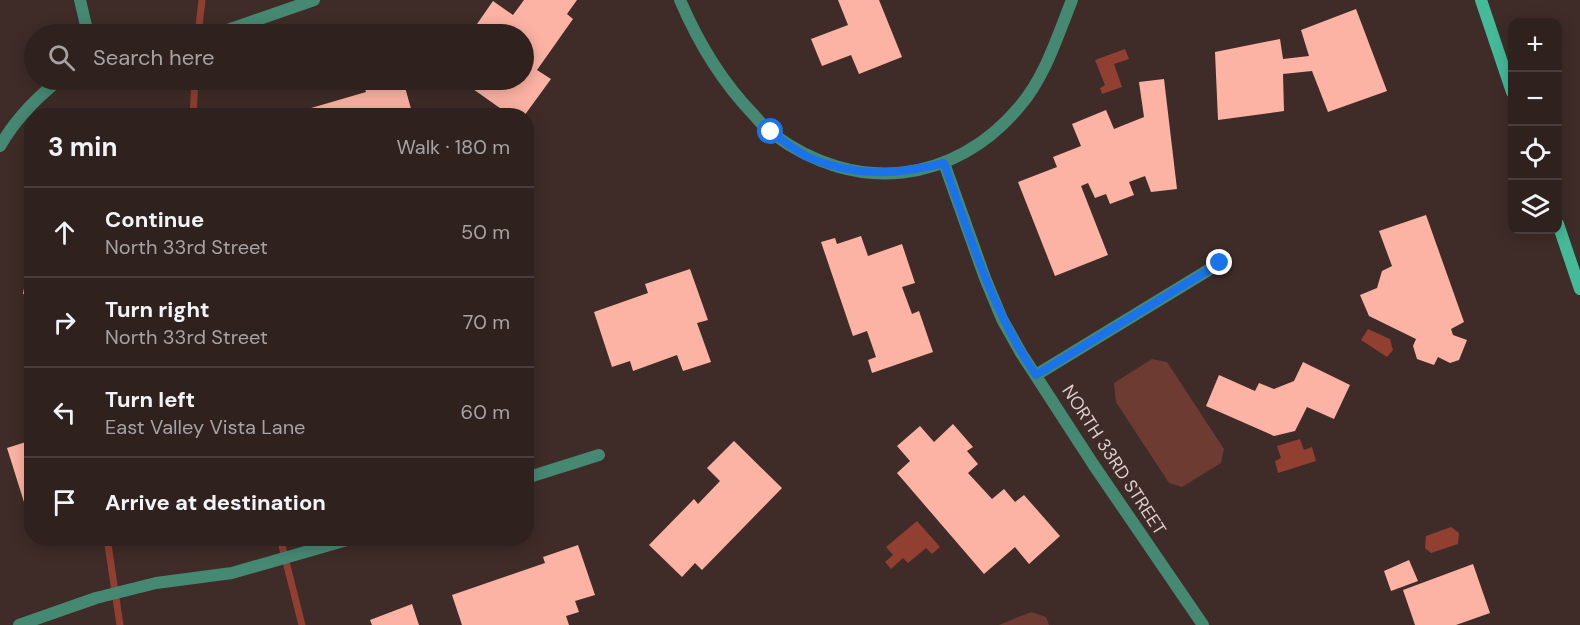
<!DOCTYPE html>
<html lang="en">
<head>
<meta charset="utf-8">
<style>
	body { margin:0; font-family:"DM Sans",sans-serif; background:#372927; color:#f1f3f6 }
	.controls { position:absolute; right:18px; top:18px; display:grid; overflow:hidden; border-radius:12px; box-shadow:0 3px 15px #0003 }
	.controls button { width:54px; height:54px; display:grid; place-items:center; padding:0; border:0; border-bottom:2px solid #4a3e3c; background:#2f211e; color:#f1f3f6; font:30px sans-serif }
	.stop { position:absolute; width:18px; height:18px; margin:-14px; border:4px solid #1a73e8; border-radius:50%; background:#fff }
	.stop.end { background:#1a73e8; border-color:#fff; box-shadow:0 2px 6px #0008 }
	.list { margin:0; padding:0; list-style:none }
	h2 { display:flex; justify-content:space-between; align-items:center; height:78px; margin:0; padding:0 24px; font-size:26px }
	h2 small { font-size:20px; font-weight:400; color:#a7a3a4 }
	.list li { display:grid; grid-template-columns:39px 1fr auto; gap:18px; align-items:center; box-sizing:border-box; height:90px; padding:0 24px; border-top:2px solid #4a3e3c }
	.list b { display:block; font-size:22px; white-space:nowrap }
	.list p { margin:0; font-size:20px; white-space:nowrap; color:#a7a3a4 }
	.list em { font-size:20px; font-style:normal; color:#a7a3a4 }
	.icon { flex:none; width:33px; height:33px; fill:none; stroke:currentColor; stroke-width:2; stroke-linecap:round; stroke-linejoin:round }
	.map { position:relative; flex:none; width:1580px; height:625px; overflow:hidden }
	.search { position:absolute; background:#2f211e; box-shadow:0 3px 15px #0003; left:24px; top:24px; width:510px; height:66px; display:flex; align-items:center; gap:15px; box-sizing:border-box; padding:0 21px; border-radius:33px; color:#a7a3a4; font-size:22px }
	.panel { position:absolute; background:#2f211e; box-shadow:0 3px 15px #0003; left:24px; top:108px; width:510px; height:438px; border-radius:24px }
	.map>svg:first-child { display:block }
	.green { fill:#6d3b32 }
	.water { fill:#903f31 }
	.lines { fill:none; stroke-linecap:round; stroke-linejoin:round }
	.stream { stroke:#903f31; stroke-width:7 }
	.building { fill:#fdb3a4 }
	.street { stroke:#468973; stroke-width:12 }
	.secondary { stroke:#45ba98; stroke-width:12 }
	.route { stroke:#1a73e8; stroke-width:8 }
	.labels { text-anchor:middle; stroke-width:6; stroke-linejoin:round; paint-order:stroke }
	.street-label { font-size:18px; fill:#dccfcd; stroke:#3f2c28 }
</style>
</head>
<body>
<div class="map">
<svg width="1580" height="625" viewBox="0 0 1580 625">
	<rect width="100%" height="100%" fill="#3f2c28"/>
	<g class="green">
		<polygon points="1152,359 1167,362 1224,449 1221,463 1182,487 1169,483 1116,402 1114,383"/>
		<polygon points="1031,612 1046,617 1049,625 999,625"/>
	</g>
	<g class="water">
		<polygon points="1125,49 1129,59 1114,64 1122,87 1102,94 1100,88 1105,85 1095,60"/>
		<polygon points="1368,329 1390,339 1393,350 1387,357 1361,340"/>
		<polygon points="1300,439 1304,450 1312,447 1316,461 1278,473 1275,461 1281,458 1277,446"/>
		<polygon points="917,521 940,547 932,554 926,548 908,563 903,558 891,569 885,562 893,555 886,547"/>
		<polygon points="1451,527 1459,533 1458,544 1431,553 1425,548 1426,536"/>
	</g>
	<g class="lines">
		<g class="stream">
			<polyline points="198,34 202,0"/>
			<polyline points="193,116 195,80"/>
			<polyline points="107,538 120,625"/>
			<polyline points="280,538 302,625"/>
		</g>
	</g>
	<g class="building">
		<polygon points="524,0 577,0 567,14 573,19 537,70 551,79 524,116 511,116 466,84 469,80 524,80 524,34 491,34 477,24 493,1 513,15"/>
		<polygon points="838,0 879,0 902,57 859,74 851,55 822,66 811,39 848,25"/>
		<polygon points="1356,9 1387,91 1328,112 1312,71 1283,74 1284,111 1218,120 1215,52 1280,39 1283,59 1309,56 1301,30"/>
		<polygon points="1164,79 1177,189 1151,192 1145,176 1129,182 1134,195 1110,204 1106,194 1095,198 1088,183 1081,186 1108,255 1055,276 1018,182 1057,167 1053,157 1081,146 1072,124 1106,110 1114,129 1144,117 1139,82"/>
		<polygon points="370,80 403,80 413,116 294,116 294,113 366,92 363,82"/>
		<polygon points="1426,215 1464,322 1451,329 1453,335 1467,340 1459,360 1450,363 1438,357 1434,365 1417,359 1413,346 1416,339 1369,316 1360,295 1377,288 1382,271 1392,266 1379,231"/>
		<polygon points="861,236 868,256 902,244 915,283 902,287 912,314 919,311 933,352 872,373 868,360 876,357 867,331 853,336 821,242 835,238 837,244"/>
		<polygon points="29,259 32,259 32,295 23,294"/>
		<polygon points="690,269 708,320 697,323 711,362 683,371 677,355 633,371 630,361 612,367 594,312 648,293 645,284"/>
		<polygon points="1303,362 1350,385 1334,419 1307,407 1295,431 1274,436 1206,406 1219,375 1255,391 1259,383 1274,389 1294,381"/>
		<polygon points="953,424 973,447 967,451 978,464 968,473 992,499 1004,489 1015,502 1024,495 1060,536 1029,564 1015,547 984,574 897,473 910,461 897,446 920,426 934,442"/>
		<polygon points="32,425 32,517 29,518 7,448 29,441 25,427"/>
		<polygon points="734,441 782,488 702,570 695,563 682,577 649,545 694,499 698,504 720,481 707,468"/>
		<polygon points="578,545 595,595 575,601 579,612 566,616 569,625 462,625 452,595 545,563 543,557"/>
		<polygon points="1409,560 1418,581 1391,591 1384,571"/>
		<polygon points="1473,564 1490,613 1456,625 1415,625 1403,590"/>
		<polygon points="412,604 419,625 372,625 370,620"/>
	</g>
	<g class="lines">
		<g class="street">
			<polyline points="80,0 88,34"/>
			<path d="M680 0C698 42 721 81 753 114 759 121 765 128 773 134 855 195 954 185 1020 106 1045 77 1058 35 1072 0"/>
			<polyline points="216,34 314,0"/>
			<path d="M0 146C15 120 35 99 59 80"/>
			<polyline points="944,163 985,278 1002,319 1021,353 1093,464 1203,625"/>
			<polyline points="1036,375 1220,263"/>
			<polyline points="526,478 599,455"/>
			<polyline points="19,625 96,598 156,583 232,573 354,538"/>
		</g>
		<g class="secondary">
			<polyline points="1481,0 1512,92"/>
			<polyline points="1558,224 1580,289"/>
		</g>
	</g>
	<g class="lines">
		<path class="route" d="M771 132C784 141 797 152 810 158 856 177 897 175 944 163 970 236 992 311 1036 375L1220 263"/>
	</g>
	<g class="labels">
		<g class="street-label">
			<text transform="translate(1114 460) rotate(57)" y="6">NORTH 33RD STREET</text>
		</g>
	</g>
</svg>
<div class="controls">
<button>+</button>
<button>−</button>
<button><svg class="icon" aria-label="locate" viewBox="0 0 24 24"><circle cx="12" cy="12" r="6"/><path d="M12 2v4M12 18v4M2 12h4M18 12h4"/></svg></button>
<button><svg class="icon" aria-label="layers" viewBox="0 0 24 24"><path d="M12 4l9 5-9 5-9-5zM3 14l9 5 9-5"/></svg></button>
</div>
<div class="stop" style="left:771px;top:132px"></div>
<div class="stop end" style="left:1220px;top:263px"></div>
<div class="search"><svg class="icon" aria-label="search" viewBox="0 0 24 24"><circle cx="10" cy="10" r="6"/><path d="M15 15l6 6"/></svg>Search here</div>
<section class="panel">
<h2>3 min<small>Walk · 180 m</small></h2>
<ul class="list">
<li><svg class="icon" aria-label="ahead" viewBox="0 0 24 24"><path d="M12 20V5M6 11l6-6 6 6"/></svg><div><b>Continue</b><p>North 33rd Street</p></div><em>50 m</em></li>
<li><svg class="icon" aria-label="right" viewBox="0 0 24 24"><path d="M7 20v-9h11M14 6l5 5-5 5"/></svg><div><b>Turn right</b><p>North 33rd Street</p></div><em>70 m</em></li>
<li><svg class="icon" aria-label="left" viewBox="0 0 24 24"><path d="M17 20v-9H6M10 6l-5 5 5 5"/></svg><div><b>Turn left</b><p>East Valley Vista Lane</p></div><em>60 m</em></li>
<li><svg class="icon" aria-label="arrive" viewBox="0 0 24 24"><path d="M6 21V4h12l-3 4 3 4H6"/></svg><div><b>Arrive at destination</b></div></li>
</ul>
</section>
</div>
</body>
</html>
